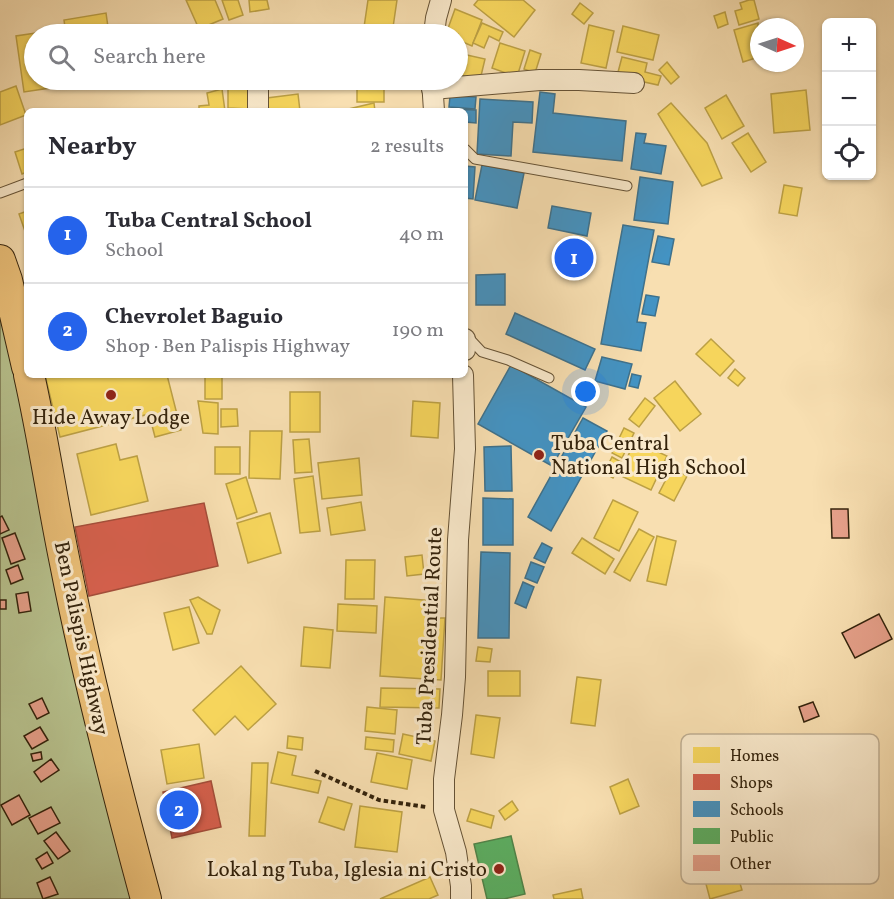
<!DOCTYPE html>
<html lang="en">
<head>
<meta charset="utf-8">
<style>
	body { margin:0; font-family:Vollkorn,serif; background:#f7f7f7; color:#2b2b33 }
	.controls { position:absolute; right:18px; top:18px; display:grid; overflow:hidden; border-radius:9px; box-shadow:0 2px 4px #0004 }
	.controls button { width:54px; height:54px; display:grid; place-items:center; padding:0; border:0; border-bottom:2px solid #e1e1e2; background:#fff; color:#2b2b33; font:30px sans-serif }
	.compass { position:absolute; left:750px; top:18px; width:54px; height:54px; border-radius:50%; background:#fff; box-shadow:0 2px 4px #0004; rotate:93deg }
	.you { position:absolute; left:586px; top:392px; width:21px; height:21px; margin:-15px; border:4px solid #fff; border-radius:50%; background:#1a73e8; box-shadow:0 0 0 9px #1a73e833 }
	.badge { display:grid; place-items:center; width:39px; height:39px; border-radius:50%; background:#2563eb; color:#fff; font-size:20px; font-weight:700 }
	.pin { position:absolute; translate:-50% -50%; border:3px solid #fff; box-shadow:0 2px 6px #0006 }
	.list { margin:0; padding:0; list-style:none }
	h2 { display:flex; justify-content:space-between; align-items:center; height:78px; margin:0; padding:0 24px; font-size:26px }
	h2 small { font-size:20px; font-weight:400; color:#7c7c81 }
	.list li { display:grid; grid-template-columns:39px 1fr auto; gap:18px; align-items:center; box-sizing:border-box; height:96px; padding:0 24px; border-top:2px solid #e1e1e2 }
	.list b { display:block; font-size:22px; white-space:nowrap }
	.list p { margin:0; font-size:20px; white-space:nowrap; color:#7c7c81 }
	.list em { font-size:20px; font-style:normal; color:#7c7c81 }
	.icon { flex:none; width:33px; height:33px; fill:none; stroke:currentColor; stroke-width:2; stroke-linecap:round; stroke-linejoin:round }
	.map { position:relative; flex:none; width:894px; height:899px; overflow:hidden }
	.search { position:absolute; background:#fff; box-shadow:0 2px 4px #0004; left:24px; top:24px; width:444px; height:66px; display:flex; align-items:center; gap:15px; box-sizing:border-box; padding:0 21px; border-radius:33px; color:#7c7c81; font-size:22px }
	.panel { position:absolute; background:#fff; box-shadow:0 2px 4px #0004; left:24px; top:108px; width:444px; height:270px; border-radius:9px }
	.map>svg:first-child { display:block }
	.green { fill:#b8c38f; stroke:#76734e; stroke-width:1.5 }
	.homes { fill:#f6d55c; stroke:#bca044; stroke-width:1.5 }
	.shops { fill:#d6604d; stroke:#a54e3a; stroke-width:1.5 }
	.schools { fill:#4393c3; stroke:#3e718c; stroke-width:1.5 }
	.public { fill:#5aae61; stroke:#4f8448; stroke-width:1.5 }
	.building { fill:#e6a08a; stroke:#34230c; stroke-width:1.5 }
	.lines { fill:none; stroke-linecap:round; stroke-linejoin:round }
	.lane-casing { stroke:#655235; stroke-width:11 }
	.street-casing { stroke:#655235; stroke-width:22 }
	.primary-casing { stroke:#34230c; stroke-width:32 }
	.path { stroke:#34230c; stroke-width:4; stroke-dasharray:4.5 3; stroke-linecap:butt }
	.lane { stroke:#faeacc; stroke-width:9 }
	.street { stroke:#faeacc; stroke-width:20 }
	.primary { stroke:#ecc078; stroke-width:30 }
	.poi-dot { fill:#8f2418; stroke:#faeacc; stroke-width:2 }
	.labels { text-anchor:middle; stroke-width:6; stroke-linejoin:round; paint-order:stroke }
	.poi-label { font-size:21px; fill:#34230c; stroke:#faeacc }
	.street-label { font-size:21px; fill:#34230c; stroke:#faeacc }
	.key { fill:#faeacc; stroke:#bfae92; stroke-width:1.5 }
	.key-label { font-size:16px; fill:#34230c }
</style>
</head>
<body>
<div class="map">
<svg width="894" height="899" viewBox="0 0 894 899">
	<rect width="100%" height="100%" fill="#f8dfb1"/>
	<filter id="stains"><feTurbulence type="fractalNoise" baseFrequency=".00333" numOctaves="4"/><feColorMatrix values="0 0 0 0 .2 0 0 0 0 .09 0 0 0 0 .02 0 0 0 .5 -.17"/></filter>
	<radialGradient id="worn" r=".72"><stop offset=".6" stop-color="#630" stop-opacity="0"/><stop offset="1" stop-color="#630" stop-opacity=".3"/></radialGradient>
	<polygon class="green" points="0,294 132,899 0,899"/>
	<g class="homes">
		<polygon points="186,0 215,0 223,19 199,29"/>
		<polygon points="222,0 238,0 243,15 229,20"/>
		<polygon points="249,0 267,0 269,9 250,12"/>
		<polygon points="368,0 397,0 392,34 363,34"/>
		<polygon points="478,0 523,0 535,10 514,37 474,5"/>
		<polygon points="749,0 754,0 759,19 739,25 735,11 742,9 740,3"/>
		<polygon points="580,3 593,13 584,24 572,14"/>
		<polygon points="455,9 482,20 472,46 458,40 458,34 446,34"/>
		<polygon points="725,12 728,24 718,28 714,16"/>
		<polygon points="106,13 109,34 66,34 64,20"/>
		<polygon points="482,23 503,32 499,41 489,36 484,48 473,43"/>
		<polygon points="758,23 759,57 743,62 734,30"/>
		<polygon points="589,25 614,31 606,68 581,63"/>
		<polygon points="623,26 659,35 653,60 617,52"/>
		<polygon points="42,32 42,34 34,34 34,80 49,80 50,88 24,92 16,36"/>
		<polygon points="500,43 525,51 517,77 492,68"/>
		<polygon points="530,50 541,54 535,73 524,69"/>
		<polygon points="458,53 485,59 480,80 458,75"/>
		<polygon points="622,57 647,63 645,72 661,76 658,85 617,76"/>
		<polygon points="667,62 679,77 671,84 659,70"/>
		<polygon points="228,84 250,85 249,109 228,108"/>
		<polygon points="384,84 384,102 357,102 357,85"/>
		<polygon points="16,86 26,115 0,125 0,92"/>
		<polygon points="222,89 225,111 199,111 199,106 209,105 207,93"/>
		<polygon points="806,90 810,130 774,133 771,94"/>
		<polygon points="298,94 300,111 269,111 267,98"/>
		<polygon points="726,95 744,126 722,139 705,108"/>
		<polygon points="374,103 375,111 340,111"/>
		<polygon points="671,103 707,143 722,178 702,186 658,114"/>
		<polygon points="748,133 766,162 751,172 732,143"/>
		<polygon points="27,148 27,172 22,174 15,152"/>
		<polygon points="784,185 802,188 797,216 779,213"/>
		<polygon points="27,211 27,237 19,214"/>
		<polygon points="711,339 734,361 720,376 696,354"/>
		<polygon points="735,369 745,378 738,386 728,378"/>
		<polygon points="45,375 167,375 181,430 155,437 149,414 60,437"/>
		<rect x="205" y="375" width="17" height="24"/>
		<polygon points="675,381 701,414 680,431 654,398"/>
		<rect x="290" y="392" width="30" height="40"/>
		<polygon points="645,398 655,406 639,427 629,419"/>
		<polygon points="198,401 218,403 218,434 203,433"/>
		<polygon points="413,401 440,403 438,438 411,436"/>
		<polygon points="221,409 237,409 238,426 221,427"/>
		<polygon points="624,428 634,433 622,458 612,453"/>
		<polygon points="250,431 282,431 280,479 249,478"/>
		<polygon points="309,439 312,472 295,473 293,440"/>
		<polygon points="635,441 667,456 651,490 619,475"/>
		<polygon points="116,444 120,460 137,456 148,501 91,515 77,454"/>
		<rect x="215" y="447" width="25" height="27"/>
		<polygon points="612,457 621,462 613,478 604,473"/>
		<polygon points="359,458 362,495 322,499 318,463"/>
		<polygon points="672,468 687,476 674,501 659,493"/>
		<polygon points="313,476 320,531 300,533 294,479"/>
		<polygon points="246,477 257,512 237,519 226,484"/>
		<polygon points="613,500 638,512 619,551 594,538"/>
		<polygon points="361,502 365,530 331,535 327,508"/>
		<polygon points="270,513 281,553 248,563 237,523"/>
		<polygon points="639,529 654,537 630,581 614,572"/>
		<polygon points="657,536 676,541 666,585 647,581"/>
		<polygon points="582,538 614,559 605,574 572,553"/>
		<polygon points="422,555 424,574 407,576 405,557"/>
		<polygon points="346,560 375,560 374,599 345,599"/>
		<polygon points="198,597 220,610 212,634 207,634 190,600"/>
		<polygon points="385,597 436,601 435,618 445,618 441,680 380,676"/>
		<polygon points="338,604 377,606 376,633 337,631"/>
		<polygon points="189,607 199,643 173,650 164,613"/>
		<polygon points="304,627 333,630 330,668 301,666"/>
		<polygon points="478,647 492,649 490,662 476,661"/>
		<polygon points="241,666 276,704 248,730 235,716 215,735 193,710"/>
		<rect x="488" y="671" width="32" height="25"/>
		<polygon points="577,677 601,680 595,726 571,723"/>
		<polygon points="381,688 440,689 439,708 380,707"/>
		<polygon points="367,707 397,710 395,734 365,731"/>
		<polygon points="476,715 500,718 494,758 471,754"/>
		<polygon points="403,734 435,741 431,761 399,754"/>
		<polygon points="288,736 303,738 302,750 287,748"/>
		<polygon points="366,737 394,740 393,752 365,749"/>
		<polygon points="199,744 204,778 167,784 161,750"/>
		<polygon points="278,752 296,756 292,775 321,781 318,793 271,783"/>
		<polygon points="377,753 412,760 407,789 371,782"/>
		<polygon points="252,763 268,763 265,836 249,836"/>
		<polygon points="628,779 639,806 620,814 610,787"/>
		<polygon points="328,797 352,804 344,830 319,822"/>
		<polygon points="512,801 518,810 505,820 499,811"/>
		<polygon points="360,806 402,812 397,852 355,847"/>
		<polygon points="471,809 494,816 491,828 467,821"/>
		<polygon points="733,860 742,890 710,899 702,869"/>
		<polygon points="430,877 438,895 429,899 380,899"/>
		<polygon points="581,889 583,899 554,899 553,895"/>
	</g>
	<g class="shops">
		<polygon points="204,503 218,566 89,596 75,527"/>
		<polygon points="211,781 221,827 172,838 163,792"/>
	</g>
	<g class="schools">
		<polygon points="540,92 555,94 553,113 626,121 622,161 533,152"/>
		<polygon points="450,96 476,97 475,109 449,107"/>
		<polygon points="480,99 533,102 532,123 513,122 511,156 477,154"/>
		<polygon points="450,109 476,110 476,123 465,122 465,111 450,111"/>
		<polygon points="636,133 646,134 644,143 666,146 661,174 631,169"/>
		<polygon points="482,165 524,173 517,208 475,200"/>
		<polygon points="465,166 475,167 473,199 465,198"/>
		<polygon points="640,177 673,182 668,224 634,220"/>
		<polygon points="552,206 591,213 587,236 548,228"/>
		<polygon points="623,225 654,230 637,322 646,323 641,351 601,344"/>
		<polygon points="658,236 674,239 669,265 652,262"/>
		<polygon points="505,274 505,305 476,305 476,275"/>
		<polygon points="646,295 659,297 655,316 642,314"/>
		<polygon points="515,313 595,349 585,370 506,334"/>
		<polygon points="602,357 632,364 625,389 595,381"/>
		<polygon points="511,365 586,407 552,466 478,424"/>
		<polygon points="632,374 641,376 638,388 629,386"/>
		<polygon points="583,418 607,431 551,531 528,517"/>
		<polygon points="511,446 512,491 485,491 484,447"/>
		<polygon points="483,498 513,499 513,545 483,545"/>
		<polygon points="542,543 552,548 545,563 534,558"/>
		<polygon points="481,552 510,553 509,638 478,638"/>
		<polygon points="531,562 544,567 537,583 525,578"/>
		<polygon points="523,582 534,587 526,608 515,603"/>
	</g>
	<polygon class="public" points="511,836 525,894 504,899 487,899 474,844"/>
	<g class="building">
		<polygon points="831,509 848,509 849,538 832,538"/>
		<polygon points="2,516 9,530 0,534 0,517"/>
		<polygon points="15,533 25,559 11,564 2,538"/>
		<polygon points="18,565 23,579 11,584 6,570"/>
		<polygon points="28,592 31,611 19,613 16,594"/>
		<rect x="0" y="600" width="6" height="9"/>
		<polygon points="879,614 892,639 855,658 842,633"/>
		<polygon points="42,698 49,713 37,719 29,704"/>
		<polygon points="813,702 819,716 804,722 799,707"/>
		<polygon points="40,727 48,740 32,749 24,736"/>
		<polygon points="41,752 42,759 33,761 31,754"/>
		<polygon points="51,759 59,770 41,782 34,772"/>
		<polygon points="19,795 30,815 12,825 1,805"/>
		<polygon points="51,807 60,823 38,834 29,818"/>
		<polygon points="56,832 70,851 58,859 44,841"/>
		<polygon points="47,852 53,863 42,869 36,859"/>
		<polygon points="50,877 58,894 43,899 37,883"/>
	</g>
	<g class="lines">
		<g class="lane-casing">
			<g id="lane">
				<polyline points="465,149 475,159 627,186"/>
				<polyline points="0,193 27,183"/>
				<polyline points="467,336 482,352 508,360 549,378"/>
			</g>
		</g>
		<g class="street-casing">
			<g id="street">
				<polyline points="434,34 436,18 441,0"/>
				<polyline points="432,80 434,111"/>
				<polyline points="432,89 540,80 579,80 634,83"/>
				<polyline points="258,111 258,80"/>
				<polyline points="465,339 465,350"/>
				<polyline points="461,899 461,886 456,852 444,810 444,779 452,715 455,677 458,540 465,449 463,375"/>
			</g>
		</g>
		<g class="primary-casing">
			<g id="primary">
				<polyline points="0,260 7,280 27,367"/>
				<path d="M29 375C43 437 52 500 65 563 87 676 116 788 146 899"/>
			</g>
		</g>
		<polyline class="path" points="315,771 379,800 426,807"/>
		<use href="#lane" class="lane"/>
		<use href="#street" class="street"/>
		<use href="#primary" class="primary"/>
	</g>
	<g class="poi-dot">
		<circle cx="111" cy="395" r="6"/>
		<circle cx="539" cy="455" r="6"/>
		<circle cx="499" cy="869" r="6"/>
	</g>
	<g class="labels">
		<g class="poi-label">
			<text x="111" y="424">Hide Away Lodge</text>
			<text x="551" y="450" text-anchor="start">Tuba Central<tspan x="551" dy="24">National High School</tspan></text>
			<text x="487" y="876" text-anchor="end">Lokal ng Tuba, Iglesia ni Cristo</text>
		</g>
		<g class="street-label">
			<text transform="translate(429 636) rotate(-87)" y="7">Tuba Presidential Route</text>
			<text transform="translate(82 638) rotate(78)" y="7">Ben Palispis Highway</text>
		</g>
	</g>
	<rect x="681" y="734" width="198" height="150" rx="9" class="key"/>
	<rect x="693" y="747" width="27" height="16" fill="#f6d55c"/>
	<rect x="693" y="774" width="27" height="16" fill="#d6604d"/>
	<rect x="693" y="801" width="27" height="16" fill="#4393c3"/>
	<rect x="693" y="828" width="27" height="16" fill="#5aae61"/>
	<rect x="693" y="855" width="27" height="16" fill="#e6a08a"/>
	<g class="key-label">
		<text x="730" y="761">Homes</text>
		<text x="730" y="788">Shops</text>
		<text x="730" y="815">Schools</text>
		<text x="730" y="842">Public</text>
		<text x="730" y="869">Other</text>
	</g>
	<rect width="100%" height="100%" filter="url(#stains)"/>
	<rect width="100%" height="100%" fill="url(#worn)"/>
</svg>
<div class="controls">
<button>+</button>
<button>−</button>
<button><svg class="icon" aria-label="locate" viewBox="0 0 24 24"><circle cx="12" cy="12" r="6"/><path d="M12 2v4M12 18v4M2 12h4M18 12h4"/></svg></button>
</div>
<svg class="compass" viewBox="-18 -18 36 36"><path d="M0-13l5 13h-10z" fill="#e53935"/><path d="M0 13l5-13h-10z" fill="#7c7c81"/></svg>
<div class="you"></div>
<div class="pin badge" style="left:574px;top:258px">1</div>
<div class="pin badge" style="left:179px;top:810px">2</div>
<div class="search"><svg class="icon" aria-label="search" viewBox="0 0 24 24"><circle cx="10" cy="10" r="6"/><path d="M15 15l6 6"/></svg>Search here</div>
<section class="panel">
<h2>Nearby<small>2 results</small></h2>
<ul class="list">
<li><span class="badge">1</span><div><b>Tuba Central School</b><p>School</p></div><em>40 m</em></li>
<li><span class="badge">2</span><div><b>Chevrolet Baguio</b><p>Shop · Ben Palispis Highway</p></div><em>190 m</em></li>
</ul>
</section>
</div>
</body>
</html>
